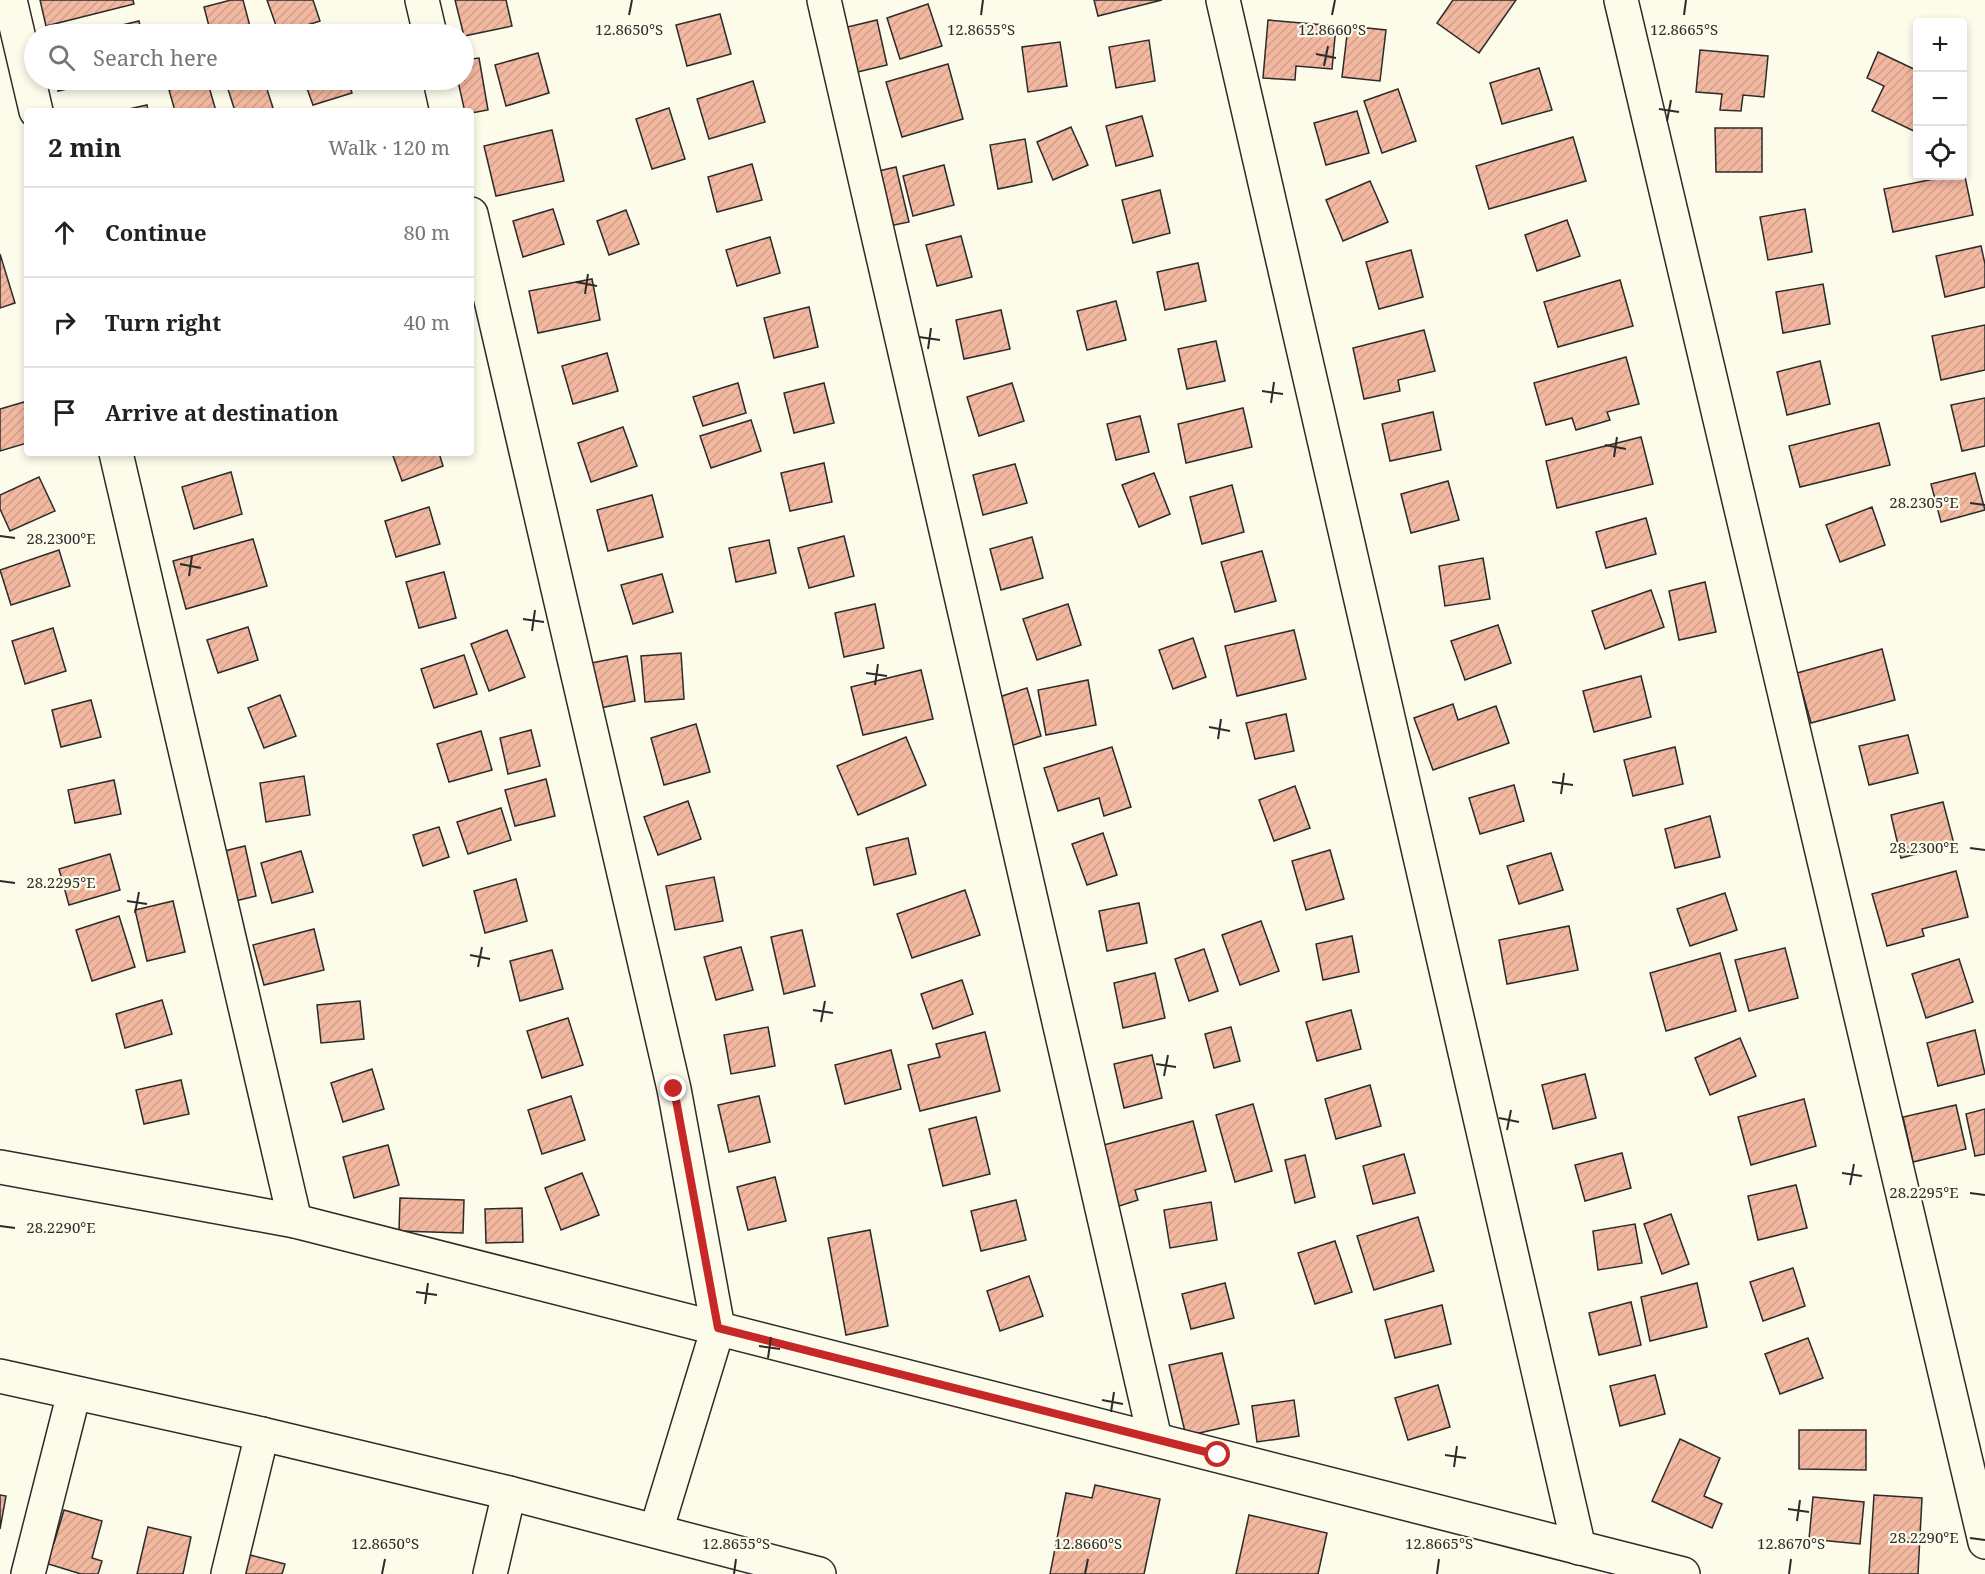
<!DOCTYPE html>
<html lang="en">
<head>
<meta charset="utf-8">
<style>
	body { margin:0; font-family:"Noto Serif",serif; background:#f6f6f6; color:#202124 }
	.controls { position:absolute; right:18px; top:18px; display:grid; overflow:hidden; border-radius:6px; box-shadow:0 3px 9px #0003 }
	.controls button { width:54px; height:54px; display:grid; place-items:center; padding:0; border:0; border-bottom:2px solid #e0e0e0; background:#fff; color:#202124; font:30px sans-serif }
	.stop { position:absolute; width:18px; height:18px; margin:-14px; border:4px solid #c62828; border-radius:50%; background:#fff }
	.stop.end { background:#c62828; border-color:#fff; box-shadow:0 2px 6px #0008 }
	.list { margin:0; padding:0; list-style:none }
	h2 { display:flex; justify-content:space-between; align-items:center; height:78px; margin:0; padding:0 24px; font-size:26px }
	h2 small { font-size:20px; font-weight:400; color:#757577 }
	.list li { display:grid; grid-template-columns:39px 1fr auto; gap:18px; align-items:center; box-sizing:border-box; height:90px; padding:0 24px; border-top:2px solid #e0e0e0 }
	.list b { display:block; font-size:22px; white-space:nowrap }
	.list em { font-size:20px; font-style:normal; color:#757577 }
	.icon { flex:none; width:33px; height:33px; fill:none; stroke:currentColor; stroke-width:2; stroke-linecap:round; stroke-linejoin:round }
	.map { position:relative; flex:none; width:1985px; height:1574px; overflow:hidden }
	.search { position:absolute; background:#fff; box-shadow:0 3px 9px #0003; left:24px; top:24px; width:450px; height:66px; display:flex; align-items:center; gap:15px; box-sizing:border-box; padding:0 21px; border-radius:33px; color:#757577; font-size:22px }
	.panel { position:absolute; background:#fff; box-shadow:0 3px 9px #0003; left:24px; top:108px; width:450px; height:348px; border-radius:6px }
	.map>svg:first-child { display:block }
	.building { fill:url(#building-hatch); stroke:#2b2b2b; stroke-width:1.5 }
	.lines { fill:none; stroke-linecap:round; stroke-linejoin:round }
	.street-casing { stroke:#2b2b2b; stroke-width:36 }
	.street { stroke:#fdfbea; stroke-width:33 }
	.route { stroke:#c62828; stroke-width:8 }
	.ticks { fill:none; stroke:#2b2b2b; stroke-width:2 }
	.ticks-label { font-size:15px; text-anchor:middle; fill:#2b2b2b; stroke:#fdfbea; stroke-width:4.5; stroke-linejoin:round; paint-order:stroke }
</style>
</head>
<body>
<div class="map">
<svg width="1985" height="1574" viewBox="0 0 1985 1574">
	<defs>
		<pattern id="building-hatch" width="6" height="6" patternUnits="userSpaceOnUse" patternTransform="scale(1.5)"><rect width="6" height="6" fill="#f2b8a0"/><path d="M-1 1l2-2M0 6l6-6M5 7l2-2" fill="none" stroke="#d09e8a"/></pattern>
	</defs>
	<rect width="100%" height="100%" fill="#fdfbea"/>
	<g class="building">
		<polygon points="40,0 133,0 134,4 46,26"/>
		<polygon points="231,0 243,0 252,34 211,34 204,7"/>
		<polygon points="267,0 313,0 320,21 279,34"/>
		<polygon points="455,0 506,0 512,26 464,36"/>
		<polygon points="1094,0 1162,0 1098,16"/>
		<polygon points="1453,0 1516,0 1479,53 1437,23"/>
		<polygon points="928,4 942,46 900,59 887,18"/>
		<polygon points="720,14 731,54 687,66 676,25"/>
		<polygon points="877,20 887,65 849,74 839,29"/>
		<polygon points="1268,20 1336,26 1332,69 1296,66 1295,80 1263,78"/>
		<polygon points="139,21 142,34 85,34"/>
		<polygon points="1348,26 1386,30 1380,81 1342,77"/>
		<polygon points="1149,40 1155,81 1116,88 1109,47"/>
		<polygon points="1060,42 1067,86 1028,92 1022,47"/>
		<polygon points="1700,50 1768,56 1764,97 1743,95 1741,111 1720,110 1722,94 1696,92"/>
		<polygon points="1878,52 1918,71 1918,133 1872,111 1884,86 1867,78"/>
		<polygon points="538,53 549,93 506,106 495,65"/>
		<polygon points="479,58 488,110 471,113 471,111 450,111 445,80 464,80 464,60"/>
		<polygon points="948,64 963,119 902,137 886,82"/>
		<polygon points="1539,68 1552,110 1502,124 1490,83"/>
		<polygon points="56,80 106,80 58,91"/>
		<polygon points="207,80 216,111 175,111 169,90"/>
		<polygon points="225,80 264,80 274,111 235,111"/>
		<polygon points="304,80 348,80 352,93 313,105"/>
		<polygon points="753,81 765,122 709,139 697,99"/>
		<polygon points="1398,89 1416,141 1382,153 1364,101"/>
		<polygon points="147,105 148,111 120,111"/>
		<polygon points="669,108 685,159 652,169 636,119"/>
		<polygon points="1357,111 1369,153 1326,165 1314,123"/>
		<polygon points="1142,116 1153,156 1116,166 1106,126"/>
		<polygon points="1071,127 1088,165 1053,180 1037,142"/>
		<polygon points="1715,128 1762,128 1762,172 1716,172"/>
		<polygon points="552,130 564,181 496,196 484,146"/>
		<polygon points="1573,137 1586,181 1489,209 1476,166"/>
		<polygon points="1025,139 1032,182 998,189 990,145"/>
		<polygon points="752,164 762,200 717,212 708,177"/>
		<polygon points="944,165 954,205 913,216 903,176"/>
		<polygon points="896,167 909,222 879,228 866,174"/>
		<polygon points="1964,172 1973,215 1893,232 1884,189 1949,176 1962,176"/>
		<polygon points="1370,181 1388,222 1343,241 1326,200"/>
		<polygon points="1160,190 1170,233 1133,243 1122,200"/>
		<polygon points="553,209 564,244 523,257 513,221"/>
		<polygon points="1805,209 1812,252 1768,260 1760,217"/>
		<polygon points="626,210 639,244 609,255 597,221"/>
		<polygon points="1567,220 1580,256 1537,271 1525,235"/>
		<polygon points="961,236 972,277 937,286 926,245"/>
		<polygon points="770,237 780,273 737,286 726,250"/>
		<polygon points="1981,246 1985,264 1985,287 1945,297 1936,256"/>
		<polygon points="1411,250 1423,297 1379,309 1366,262"/>
		<polygon points="0,254 15,303 0,308"/>
		<polygon points="1198,263 1206,301 1165,310 1157,272"/>
		<polygon points="592,279 600,320 538,333 529,291"/>
		<polygon points="1620,280 1633,326 1558,347 1544,302"/>
		<polygon points="1823,284 1830,324 1783,333 1776,292"/>
		<polygon points="1116,301 1126,340 1087,350 1077,311"/>
		<polygon points="809,307 818,347 774,358 764,318"/>
		<polygon points="1001,310 1010,349 964,359 956,320"/>
		<polygon points="1985,325 1985,370 1941,380 1932,336"/>
		<polygon points="1424,330 1435,371 1398,380 1400,391 1364,399 1353,348"/>
		<polygon points="1216,341 1225,381 1187,389 1178,349"/>
		<polygon points="607,353 618,391 573,404 562,366"/>
		<polygon points="1626,357 1639,404 1607,412 1610,420 1576,430 1572,418 1546,425 1534,383"/>
		<polygon points="1820,361 1830,404 1787,415 1777,372"/>
		<polygon points="738,383 746,413 703,426 693,397"/>
		<polygon points="824,383 834,423 794,433 784,393"/>
		<polygon points="1012,383 1024,421 979,436 967,397"/>
		<polygon points="1985,398 1985,446 1962,451 1951,405"/>
		<polygon points="24,402 27,412 27,443 0,451 0,409"/>
		<polygon points="1243,408 1252,447 1186,463 1178,424"/>
		<polygon points="1433,412 1441,450 1390,461 1382,424"/>
		<polygon points="1140,416 1149,452 1116,460 1107,424"/>
		<polygon points="751,420 761,451 711,468 700,436"/>
		<polygon points="1879,423 1890,465 1800,487 1789,446"/>
		<polygon points="623,427 637,466 591,482 578,443"/>
		<polygon points="1641,437 1653,484 1557,508 1546,461"/>
		<polygon points="392,453 439,453 443,466 402,481"/>
		<polygon points="824,463 832,502 790,511 781,473"/>
		<polygon points="1015,464 1027,503 983,515 973,475"/>
		<polygon points="231,472 242,514 194,529 182,487"/>
		<polygon points="1154,473 1170,514 1139,527 1122,485"/>
		<polygon points="1975,473 1985,510 1941,522 1931,484"/>
		<polygon points="39,477 55,511 10,531 0,509 0,495"/>
		<polygon points="1448,481 1459,520 1411,533 1401,494"/>
		<polygon points="1232,485 1244,532 1202,544 1190,497"/>
		<polygon points="652,495 663,537 608,551 597,510"/>
		<polygon points="429,507 440,544 396,557 385,521"/>
		<polygon points="1872,507 1885,545 1840,562 1826,525"/>
		<polygon points="1646,518 1656,554 1606,568 1596,532"/>
		<polygon points="844,536 854,576 809,588 798,548"/>
		<polygon points="1032,537 1043,578 1001,590 990,549"/>
		<polygon points="253,539 267,586 186,609 173,561"/>
		<polygon points="769,540 776,573 736,582 729,548"/>
		<polygon points="59,550 70,586 11,605 0,570"/>
		<polygon points="1262,551 1276,601 1235,612 1221,562"/>
		<polygon points="1483,558 1490,599 1445,606 1439,566"/>
		<polygon points="444,572 456,618 419,628 406,582"/>
		<polygon points="662,574 673,612 633,624 621,585"/>
		<polygon points="1705,582 1716,632 1679,640 1669,591"/>
		<polygon points="1651,590 1664,627 1605,649 1592,611"/>
		<polygon points="875,604 884,648 844,657 835,613"/>
		<polygon points="1068,604 1081,645 1037,660 1023,619"/>
		<polygon points="1498,625 1511,663 1465,680 1451,641"/>
		<polygon points="248,627 258,660 218,673 207,640"/>
		<polygon points="53,628 66,671 25,684 12,641"/>
		<polygon points="507,630 525,677 489,691 471,644"/>
		<polygon points="1294,630 1306,679 1237,696 1225,646"/>
		<polygon points="1193,638 1206,677 1173,689 1159,650"/>
		<polygon points="1882,649 1895,700 1811,723 1797,673"/>
		<polygon points="681,653 684,699 645,702 641,656"/>
		<polygon points="464,655 477,694 434,708 421,669"/>
		<polygon points="627,656 635,701 595,709 586,664"/>
		<polygon points="921,670 933,719 863,735 851,687"/>
		<polygon points="1641,676 1651,717 1594,732 1583,691"/>
		<polygon points="1088,680 1096,725 1046,735 1038,690"/>
		<polygon points="1027,688 1041,736 1010,746 996,698"/>
		<polygon points="280,695 296,736 264,748 248,708"/>
		<polygon points="91,700 101,737 61,747 52,710"/>
		<polygon points="1453,704 1458,720 1496,706 1509,743 1433,770 1414,718"/>
		<polygon points="1286,714 1294,751 1255,759 1246,723"/>
		<polygon points="696,724 710,772 664,785 651,738"/>
		<polygon points="531,730 540,766 508,774 500,738"/>
		<polygon points="481,731 492,770 449,782 437,744"/>
		<polygon points="1908,735 1918,773 1869,785 1859,746"/>
		<polygon points="906,737 926,785 858,815 837,766"/>
		<polygon points="1112,747 1131,807 1104,816 1099,798 1058,811 1044,768"/>
		<polygon points="1675,747 1683,784 1633,796 1624,760"/>
		<polygon points="304,776 310,815 266,822 260,783"/>
		<polygon points="546,779 555,816 515,826 505,790"/>
		<polygon points="114,780 121,814 75,823 68,790"/>
		<polygon points="1514,785 1524,821 1480,834 1469,798"/>
		<polygon points="1295,786 1310,828 1274,841 1259,800"/>
		<polygon points="688,801 701,839 658,855 644,817"/>
		<polygon points="1943,802 1954,844 1901,858 1891,815"/>
		<polygon points="501,808 511,840 468,854 457,822"/>
		<polygon points="1710,816 1720,857 1675,868 1665,829"/>
		<polygon points="439,827 449,857 423,866 413,835"/>
		<polygon points="1103,833 1117,875 1087,885 1072,844"/>
		<polygon points="908,838 916,874 874,885 866,848"/>
		<polygon points="245,846 256,896 231,902 220,852"/>
		<polygon points="1330,850 1344,899 1306,910 1292,861"/>
		<polygon points="301,851 313,892 272,903 261,863"/>
		<polygon points="1551,853 1563,890 1519,904 1507,866"/>
		<polygon points="110,854 120,890 69,905 59,869"/>
		<polygon points="1956,871 1968,917 1922,929 1924,936 1887,946 1872,894"/>
		<polygon points="714,877 723,921 675,930 666,886"/>
		<polygon points="516,879 527,921 485,933 474,891"/>
		<polygon points="965,890 980,935 912,958 897,914"/>
		<polygon points="1725,893 1737,930 1690,946 1677,909"/>
		<polygon points="173,901 185,952 147,961 135,910"/>
		<polygon points="1139,903 1147,943 1107,951 1099,911"/>
		<polygon points="119,916 135,967 92,981 76,930"/>
		<polygon points="1261,921 1279,971 1240,985 1222,935"/>
		<polygon points="1569,926 1578,970 1507,984 1499,940"/>
		<polygon points="314,929 324,970 264,985 253,945"/>
		<polygon points="802,930 815,986 784,994 771,937"/>
		<polygon points="1352,936 1359,972 1323,980 1316,944"/>
		<polygon points="741,947 753,990 716,1000 704,957"/>
		<polygon points="1785,948 1798,998 1749,1011 1735,960"/>
		<polygon points="1204,949 1218,991 1189,1001 1175,959"/>
		<polygon points="552,950 563,989 520,1001 510,961"/>
		<polygon points="1720,953 1736,1011 1666,1031 1650,973"/>
		<polygon points="1959,959 1973,1002 1926,1018 1912,974"/>
		<polygon points="1155,973 1165,1018 1123,1028 1114,983"/>
		<polygon points="962,980 973,1014 933,1029 921,994"/>
		<polygon points="162,1000 172,1034 125,1048 116,1014"/>
		<polygon points="360,1001 364,1039 321,1043 317,1005"/>
		<polygon points="1351,1010 1361,1049 1317,1061 1306,1022"/>
		<polygon points="568,1018 583,1065 542,1078 527,1031"/>
		<polygon points="768,1027 775,1066 731,1074 724,1035"/>
		<polygon points="1231,1027 1240,1061 1214,1068 1205,1034"/>
		<polygon points="1975,1030 1985,1074 1938,1086 1927,1043"/>
		<polygon points="985,1032 1000,1091 920,1111 908,1065 940,1057 936,1044"/>
		<polygon points="1740,1038 1756,1076 1710,1095 1695,1058"/>
		<polygon points="891,1050 901,1089 845,1104 835,1065"/>
		<polygon points="1152,1055 1162,1098 1124,1108 1114,1064"/>
		<polygon points="372,1069 384,1109 343,1122 331,1083"/>
		<polygon points="1585,1074 1596,1118 1553,1129 1542,1085"/>
		<polygon points="181,1080 189,1114 144,1124 136,1090"/>
		<polygon points="1370,1085 1381,1126 1336,1139 1325,1099"/>
		<polygon points="571,1096 585,1140 542,1154 528,1110"/>
		<polygon points="759,1096 770,1142 729,1152 718,1105"/>
		<polygon points="1804,1099 1816,1146 1751,1165 1738,1117"/>
		<polygon points="1253,1104 1272,1171 1235,1182 1216,1115"/>
		<polygon points="1956,1105 1966,1149 1913,1162 1903,1117"/>
		<polygon points="1985,1109 1985,1154 1975,1156 1966,1114"/>
		<polygon points="976,1117 990,1174 943,1186 929,1129"/>
		<polygon points="1193,1121 1206,1171 1135,1190 1138,1200 1116,1207 1100,1146"/>
		<polygon points="388,1145 399,1185 354,1198 343,1157"/>
		<polygon points="1622,1153 1631,1188 1585,1201 1575,1165"/>
		<polygon points="1404,1154 1415,1193 1373,1204 1363,1166"/>
		<polygon points="1305,1155 1315,1197 1295,1203 1285,1160"/>
		<polygon points="582,1173 599,1215 561,1230 545,1188"/>
		<polygon points="775,1177 786,1221 748,1230 737,1187"/>
		<polygon points="1796,1185 1807,1228 1758,1240 1748,1196"/>
		<polygon points="400,1198 464,1200 463,1233 399,1231"/>
		<polygon points="1016,1200 1026,1240 981,1251 971,1211"/>
		<polygon points="1211,1202 1217,1240 1170,1248 1164,1210"/>
		<polygon points="522,1208 523,1242 486,1243 485,1209"/>
		<polygon points="1671,1214 1689,1264 1662,1274 1644,1224"/>
		<polygon points="1418,1217 1434,1271 1374,1290 1357,1236"/>
		<polygon points="1635,1224 1642,1263 1598,1270 1593,1231"/>
		<polygon points="870,1230 888,1326 846,1335 828,1238"/>
		<polygon points="1335,1241 1352,1292 1315,1304 1298,1253"/>
		<polygon points="1793,1268 1805,1306 1763,1321 1750,1282"/>
		<polygon points="1029,1276 1043,1316 1000,1331 987,1291"/>
		<polygon points="1225,1283 1234,1318 1191,1329 1182,1294"/>
		<polygon points="1697,1283 1707,1327 1650,1341 1641,1297"/>
		<polygon points="1631,1302 1641,1345 1599,1355 1589,1313"/>
		<polygon points="1442,1305 1451,1344 1395,1358 1385,1320"/>
		<polygon points="1808,1338 1823,1378 1780,1394 1765,1354"/>
		<polygon points="1222,1353 1239,1424 1186,1436 1169,1365"/>
		<polygon points="1655,1375 1665,1414 1620,1426 1610,1386"/>
		<polygon points="1438,1385 1450,1427 1408,1440 1395,1398"/>
		<polygon points="1294,1400 1299,1436 1257,1442 1252,1406"/>
		<polygon points="1799,1430 1866,1430 1866,1470 1799,1469"/>
		<polygon points="1680,1439 1720,1458 1704,1496 1722,1504 1712,1528 1652,1501"/>
		<polygon points="1095,1485 1160,1499 1144,1574 1050,1574 1066,1493 1092,1498"/>
		<polygon points="0,1495 6,1496 0,1529"/>
		<polygon points="1874,1495 1922,1498 1918,1574 1869,1574"/>
		<polygon points="1813,1497 1864,1502 1860,1544 1809,1539"/>
		<polygon points="64,1510 102,1521 92,1558 102,1561 98,1574 81,1574 42,1562 48,1541 54,1543"/>
		<polygon points="1249,1515 1327,1533 1318,1574 1236,1574"/>
		<polygon points="148,1527 191,1537 183,1574 137,1574"/>
		<polygon points="246,1554 285,1564 282,1574 241,1574"/>
	</g>
	<g class="lines">
		<g class="street-casing">
			<g id="street">
				<polyline points="10,0 36,111"/>
				<polyline points="422,0 430,34"/>
				<polyline points="824,0 1155,1439"/>
				<polyline points="1223,0 1579,1548"/>
				<polyline points="1621,0 1985,1542"/>
				<polyline points="440,80 447,111"/>
				<polyline points="471,214 674,1089 718,1328 656,1531"/>
				<polyline points="116,453 295,1221"/>
				<polyline points="0,1167 295,1221 1683,1574"/>
				<polyline points="0,1376 262,1434 509,1493 819,1574"/>
				<polyline points="28,1574 74,1393"/>
				<polyline points="228,1574 262,1434"/>
				<polyline points="490,1574 509,1493"/>
			</g>
		</g>
		<use href="#street" class="street"/>
	</g>
	<g class="lines">
		<polyline class="route" points="674,1089 718,1328 1218,1455"/>
	</g>
	<path class="ticks" d="M629 15 632 0M981 15 983 0M1332 15 1335 0M1684 15 1686 0M1316 54 1336 58M1324 66 1328 46M1659 109 1679 112M1667 121 1671 100M576 282 597 286M585 294 588 274M919 337 940 340M928 349 931 328M1262 391 1283 394M1271 403 1274 382M1605 445 1626 449M1614 457 1617 437M1970 503 1985 505M0 536 15 538M180 564 201 568M189 576 192 556M523 619 544 622M532 631 535 610M866 673 887 676M875 685 878 664M1209 727 1230 731M1218 739 1221 719M1552 782 1573 785M1561 794 1564 773M1970 848 1985 850M0 881 15 883M127 901 147 904M135 913 139 892M470 955 490 959M478 967 482 947M813 1010 833 1013M821 1022 825 1001M1156 1064 1176 1067M1164 1076 1168 1055M1499 1118 1519 1122M1507 1130 1511 1110M1842 1173 1862 1176M1850 1185 1854 1164M1970 1193 1985 1195M0 1226 15 1228M416 1292 437 1295M425 1304 428 1283M759 1346 780 1349M768 1358 771 1337M1102 1400 1123 1404M1111 1412 1114 1392M1445 1455 1466 1458M1454 1467 1457 1446M1788 1509 1809 1512M1797 1521 1800 1500M1970 1538 1985 1540M382 1574 385 1559M734 1574 736 1559M1085 1574 1088 1559M1437 1574 1439 1559M1789 1574 1791 1559"/>
	<g class="ticks-label">
		<text x="629" y="35">12.8650°S</text>
		<text x="981" y="35">12.8655°S</text>
		<text x="1332" y="35">12.8660°S</text>
		<text x="1684" y="35">12.8665°S</text>
		<text x="1924" y="508">28.2305°E</text>
		<text x="61" y="544">28.2300°E</text>
		<text x="1924" y="853">28.2300°E</text>
		<text x="61" y="888">28.2295°E</text>
		<text x="1924" y="1198">28.2295°E</text>
		<text x="61" y="1233">28.2290°E</text>
		<text x="1924" y="1543">28.2290°E</text>
		<text x="385" y="1549">12.8650°S</text>
		<text x="736" y="1549">12.8655°S</text>
		<text x="1088" y="1549">12.8660°S</text>
		<text x="1439" y="1549">12.8665°S</text>
		<text x="1791" y="1549">12.8670°S</text>
	</g>
</svg>
<div class="controls">
<button>+</button>
<button>−</button>
<button><svg class="icon" aria-label="locate" viewBox="0 0 24 24"><circle cx="12" cy="12" r="6"/><path d="M12 2v4M12 18v4M2 12h4M18 12h4"/></svg></button>
</div>
<div class="stop" style="left:1218px;top:1455px"></div>
<div class="stop end" style="left:674px;top:1089px"></div>
<div class="search"><svg class="icon" aria-label="search" viewBox="0 0 24 24"><circle cx="10" cy="10" r="6"/><path d="M15 15l6 6"/></svg>Search here</div>
<section class="panel">
<h2>2 min<small>Walk · 120 m</small></h2>
<ul class="list">
<li><svg class="icon" aria-label="ahead" viewBox="0 0 24 24"><path d="M12 20V5M6 11l6-6 6 6"/></svg><div><b>Continue</b></div><em>80 m</em></li>
<li><svg class="icon" aria-label="right" viewBox="0 0 24 24"><path d="M7 20v-9h11M14 6l5 5-5 5"/></svg><div><b>Turn right</b></div><em>40 m</em></li>
<li><svg class="icon" aria-label="arrive" viewBox="0 0 24 24"><path d="M6 21V4h12l-3 4 3 4H6"/></svg><div><b>Arrive at destination</b></div></li>
</ul>
</section>
</div>
</body>
</html>
